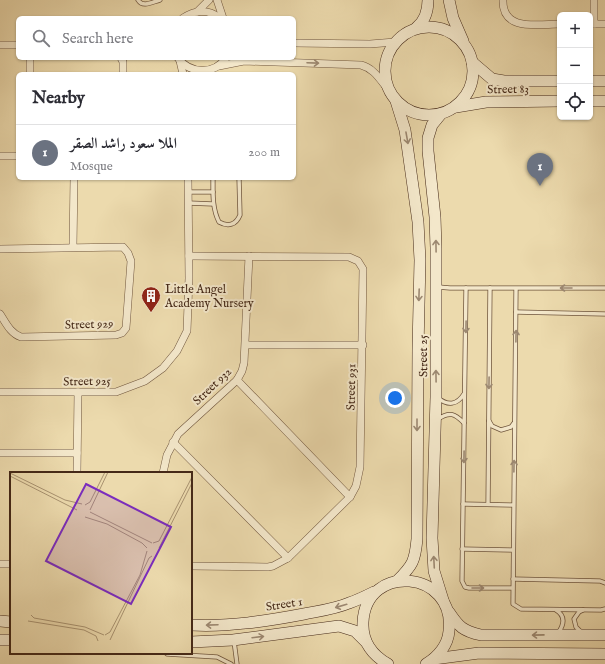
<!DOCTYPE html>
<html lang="en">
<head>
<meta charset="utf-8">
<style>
	body { margin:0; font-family:"IM FELL English",Amiri,serif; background:#f2f2f3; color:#2b2b33 }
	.controls { position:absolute; right:12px; top:12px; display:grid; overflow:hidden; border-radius:6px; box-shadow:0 1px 3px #0004 }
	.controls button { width:36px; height:36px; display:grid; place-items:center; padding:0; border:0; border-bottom:1px solid #e1e1e2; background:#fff; color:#2b2b33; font:20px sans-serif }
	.you { position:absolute; left:395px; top:398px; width:14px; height:14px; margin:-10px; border:3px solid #fff; border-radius:50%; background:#1a73e8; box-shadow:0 0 0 6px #1a73e833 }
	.badge { display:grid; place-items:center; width:26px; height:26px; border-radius:50%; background:#8f2418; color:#fff; font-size:13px; font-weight:700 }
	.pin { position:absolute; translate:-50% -33px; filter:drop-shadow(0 1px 2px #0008) }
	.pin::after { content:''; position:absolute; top:21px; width:14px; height:12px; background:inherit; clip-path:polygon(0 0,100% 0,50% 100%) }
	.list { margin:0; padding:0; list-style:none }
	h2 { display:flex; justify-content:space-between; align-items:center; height:52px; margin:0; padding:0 16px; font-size:17px }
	h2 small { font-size:13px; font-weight:400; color:#7c7c81 }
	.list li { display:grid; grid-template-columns:26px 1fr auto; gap:12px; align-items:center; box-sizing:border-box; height:56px; padding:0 16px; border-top:1px solid #e1e1e2 }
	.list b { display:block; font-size:15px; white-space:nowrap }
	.list p { margin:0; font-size:13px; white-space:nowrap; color:#7c7c81 }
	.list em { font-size:13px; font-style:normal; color:#7c7c81 }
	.icon { flex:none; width:22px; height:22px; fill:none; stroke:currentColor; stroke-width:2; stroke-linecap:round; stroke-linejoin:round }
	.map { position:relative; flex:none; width:605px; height:664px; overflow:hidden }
	.search { position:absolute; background:#fff; box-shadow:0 1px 3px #0004; left:16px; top:16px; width:280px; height:44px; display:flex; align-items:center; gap:10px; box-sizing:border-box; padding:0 14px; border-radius:6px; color:#7c7c81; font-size:15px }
	.panel { position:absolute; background:#fff; box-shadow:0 1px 3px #0004; left:16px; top:72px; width:280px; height:108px; border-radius:6px }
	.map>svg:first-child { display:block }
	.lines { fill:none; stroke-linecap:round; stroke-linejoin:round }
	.lane-casing { stroke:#6f553d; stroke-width:5 }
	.street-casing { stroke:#6f553d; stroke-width:8 }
	.secondary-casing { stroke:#452918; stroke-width:12 }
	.lane { stroke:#f3e7ca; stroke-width:3.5 }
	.street { stroke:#f3e7ca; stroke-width:7 }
	.secondary { stroke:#f3e7ca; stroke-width:11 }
	.oneway { stroke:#9c8871 }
	.labels { text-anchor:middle; stroke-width:4; stroke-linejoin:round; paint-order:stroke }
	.street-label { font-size:12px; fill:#452918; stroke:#f3e7ca }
	.poi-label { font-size:12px; fill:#452918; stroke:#f3e7ca; text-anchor:start }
	.inset-road { fill:none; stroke:#a99371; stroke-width:1 }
	.view { fill:#7b2cbf; fill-opacity:0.15; stroke:#7b2cbf; stroke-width:2 }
	.inset-edge { fill:none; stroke:#452918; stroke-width:2 }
</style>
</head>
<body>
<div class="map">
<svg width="605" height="664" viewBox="0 0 605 664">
	<rect width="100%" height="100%" fill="#ecdaad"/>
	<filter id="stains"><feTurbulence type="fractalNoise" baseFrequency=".005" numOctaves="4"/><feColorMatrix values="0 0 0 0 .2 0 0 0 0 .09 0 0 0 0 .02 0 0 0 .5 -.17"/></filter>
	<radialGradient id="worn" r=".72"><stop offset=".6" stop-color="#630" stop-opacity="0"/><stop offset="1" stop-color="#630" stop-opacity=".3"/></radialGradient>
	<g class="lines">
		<g class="lane-casing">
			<g id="lane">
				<path d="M138 0C143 8 152 2 160 0"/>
				<path d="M213 178C213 193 212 208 219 222 228 227 236 225 240 215L239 178"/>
				<polyline points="188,192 213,192"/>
				<polyline points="188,203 213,204"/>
				<polyline points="438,287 450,288 605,288"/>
				<polyline points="466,288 462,581 465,587 469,588 512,588"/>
				<polyline points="516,289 513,604 521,609 601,610 605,609"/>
				<polyline points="516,312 605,314"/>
				<path d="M438 398C448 406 457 405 464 394"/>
				<path d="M438 419C450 411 455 414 464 423"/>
				<polyline points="489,421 492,426 501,430 511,427 514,423"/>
				<polyline points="463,504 513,505"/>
				<polyline points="488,504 490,288"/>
				<polyline points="462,549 513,550"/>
				<polyline points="513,579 600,581 605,583"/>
				<path d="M556 610C566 616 564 625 558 633"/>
				<polyline points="581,632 576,627 574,619 579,612 583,610"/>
				<polyline points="234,641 237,664"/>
				<polyline points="166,653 167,654 217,657 231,664"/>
			</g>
		</g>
		<g class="street-casing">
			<g id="street">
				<polyline points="217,0 223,18"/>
				<path d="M503 0C502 32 538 24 560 24"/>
				<polyline points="594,0 594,24"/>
				<polyline points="197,12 209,0"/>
				<path d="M183 18C195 10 208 9 220 18"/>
				<polyline points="590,24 605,24"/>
				<polyline points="294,43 370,44 395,42"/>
				<polyline points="0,45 18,45"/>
				<polyline points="121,58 123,62 123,74"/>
				<path d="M178 58C190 74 214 75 226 58"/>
				<polyline points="180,61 183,74"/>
				<path d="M219 66 244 61 361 65C373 68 379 78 387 88"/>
				<polyline points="30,74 30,58"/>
				<polyline points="0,156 18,156"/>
				<polyline points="73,247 74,178"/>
				<path d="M0 249 123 247 128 253 131 261 126 328 122 333 116 335 21 337C10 333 6 323 0 314"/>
				<polyline points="189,256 349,257 358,261 363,269 360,467 356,486 350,497 288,558 273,566 268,567 191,566"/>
				<polyline points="246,345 363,345"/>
				<polyline points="237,380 350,497"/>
				<polyline points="0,392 116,392 145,381 163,368 177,351 187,331 189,278 188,178"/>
				<polyline points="173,442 288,558"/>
				<polyline points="0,453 77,453"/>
				<polyline points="77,473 78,392"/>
				<polyline points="163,473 167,455 178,434 237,380 242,371 244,363 249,256"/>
				<polyline points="0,564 11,564"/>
			</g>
		</g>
		<g class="secondary-casing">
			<g id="secondary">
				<polyline points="449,0 453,18 463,41"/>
				<circle cx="429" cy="71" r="44"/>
				<path d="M416 28C425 21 428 11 428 0"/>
				<polyline points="472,62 492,79 504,81 560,81"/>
				<polyline points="590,81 605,81"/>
				<path d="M396 101 405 130 418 222 420 260 418 349 417 539C415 561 413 565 397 581"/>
				<polyline points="590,101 605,101"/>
				<polyline points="456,107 486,102 560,101"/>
				<polyline points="441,114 432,125 428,138 428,151 435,217 436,248 436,397 432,538 434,571 443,600"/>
				<path d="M449 612C459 627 463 631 481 635H605"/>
				<polyline points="0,621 11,622"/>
				<path d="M191 625C229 627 267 621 304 614 319 611 335 609 349 603 358 600 366 596 374 592"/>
				<polyline points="0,640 11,640"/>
				<polyline points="191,642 233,640 339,626 355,631 366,642"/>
				<polyline points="434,659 479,653 605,654"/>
				<path d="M388 664C372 655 362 641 363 622 366 562 456 570 449 631 448 645 438 657 426 664"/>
			</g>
		</g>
		<use href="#lane" class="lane"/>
		<use href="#street" class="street"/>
		<use href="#secondary" class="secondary"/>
	</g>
	<defs><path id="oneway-shaft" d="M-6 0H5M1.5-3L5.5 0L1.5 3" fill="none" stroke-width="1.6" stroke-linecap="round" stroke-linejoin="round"/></defs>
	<g class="oneway">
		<use href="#oneway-shaft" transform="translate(313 63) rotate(2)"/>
		<use href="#oneway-shaft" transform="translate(407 138) rotate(80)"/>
		<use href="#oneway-shaft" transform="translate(436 246) rotate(-91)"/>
		<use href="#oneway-shaft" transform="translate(566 288) rotate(180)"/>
		<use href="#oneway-shaft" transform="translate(419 295) rotate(92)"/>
		<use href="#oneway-shaft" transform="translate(466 327) rotate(91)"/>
		<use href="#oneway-shaft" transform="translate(516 336) rotate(-89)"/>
		<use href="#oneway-shaft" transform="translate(436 376) rotate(-91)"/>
		<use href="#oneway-shaft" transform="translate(489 383) rotate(91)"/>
		<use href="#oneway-shaft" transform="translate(417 425) rotate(90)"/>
		<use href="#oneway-shaft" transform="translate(464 457) rotate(91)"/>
		<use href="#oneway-shaft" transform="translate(514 466) rotate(-89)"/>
		<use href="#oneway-shaft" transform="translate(434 562) rotate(-93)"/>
		<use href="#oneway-shaft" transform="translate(478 588)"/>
		<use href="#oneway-shaft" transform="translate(341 606) rotate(164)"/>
		<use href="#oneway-shaft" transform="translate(212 625) rotate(178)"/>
		<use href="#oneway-shaft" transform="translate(538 635) rotate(179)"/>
		<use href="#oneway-shaft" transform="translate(258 637) rotate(-7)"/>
	</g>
	<defs>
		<g id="building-pin" transform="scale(1)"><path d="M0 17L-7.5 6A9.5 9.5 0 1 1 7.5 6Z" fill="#8f2418" stroke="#f3e7ca"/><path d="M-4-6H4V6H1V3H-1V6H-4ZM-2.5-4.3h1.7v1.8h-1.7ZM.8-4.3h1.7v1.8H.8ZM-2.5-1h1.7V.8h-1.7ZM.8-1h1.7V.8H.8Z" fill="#fff"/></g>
	</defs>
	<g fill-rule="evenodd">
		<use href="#building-pin" x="151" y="296"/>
	</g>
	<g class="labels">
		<g class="street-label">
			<text transform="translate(508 89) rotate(-1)" y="4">Street 83</text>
			<text transform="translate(89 324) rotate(-2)" y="4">Street 929</text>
			<text transform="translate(423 356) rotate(-91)" y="4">Street 25</text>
			<text transform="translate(87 381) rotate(-1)" y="4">Street 925</text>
			<text transform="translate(212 386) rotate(-44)" y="4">Street 932</text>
			<text transform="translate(351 387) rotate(-89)" y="4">Street 931</text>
			<text transform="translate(284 604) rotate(-9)" y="4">Street 1</text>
		</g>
		<g class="poi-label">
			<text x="165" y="293">Little Angel<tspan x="165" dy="14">Academy Nursery</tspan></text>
		</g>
	</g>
	<g transform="translate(10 472)">
		<rect width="182" height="182" fill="#ecdaad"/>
		<path class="inset-road" d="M0 1 55 28 72 32M0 4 67 38M75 33 80 30 95 0M80 38 98 0M80 40 142 71M75 45 97 52 132 71 137 76M143 71 149 69 182 5M149 76 182 11M21 143 24 146 75 155 94 163M18 149 74 158 86 164 88 169M95 163 100 160 130 103 137 79M100 168 139 86 142 84"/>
		<path class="view" d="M76 12 161 55 121 132 36 89Z"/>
		<rect width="182" height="182" class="inset-edge"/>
	</g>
	<rect width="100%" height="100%" filter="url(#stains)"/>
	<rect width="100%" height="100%" fill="url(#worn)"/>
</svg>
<div class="controls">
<button>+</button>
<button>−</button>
<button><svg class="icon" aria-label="locate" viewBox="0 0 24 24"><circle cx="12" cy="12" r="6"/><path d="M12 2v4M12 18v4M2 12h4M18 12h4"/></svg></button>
</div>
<div class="you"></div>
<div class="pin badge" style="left:540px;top:186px;background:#6b7280">1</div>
<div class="search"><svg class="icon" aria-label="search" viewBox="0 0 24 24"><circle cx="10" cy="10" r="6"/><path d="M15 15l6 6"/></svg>Search here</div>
<section class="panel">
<h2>Nearby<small></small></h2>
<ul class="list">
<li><span class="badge" style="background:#6b7280">1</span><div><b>الملا سعود راشد الصقر</b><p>Mosque</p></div><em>200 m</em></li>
</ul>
</section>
</div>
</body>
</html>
